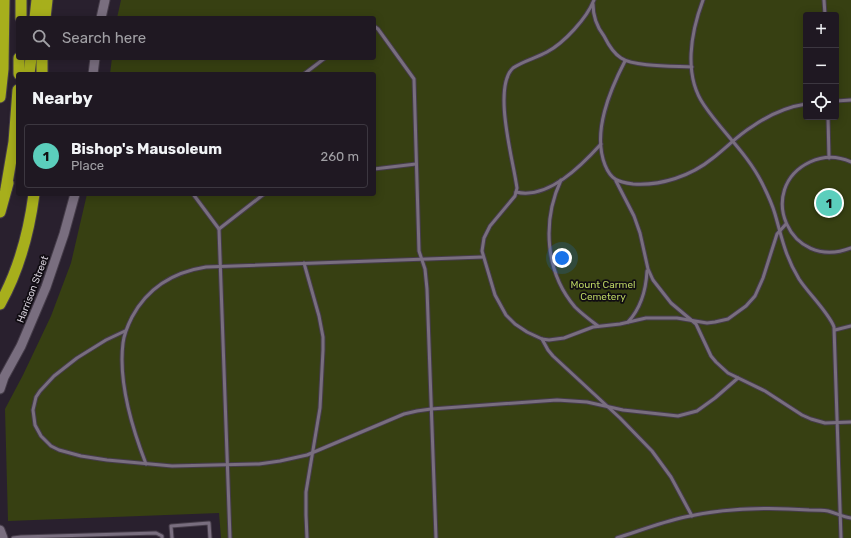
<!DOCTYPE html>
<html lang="en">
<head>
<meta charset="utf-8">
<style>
	body { margin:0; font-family:Rubik,sans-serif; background:#27212a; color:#f1f3f6 }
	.controls { position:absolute; right:12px; top:12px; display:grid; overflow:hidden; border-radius:4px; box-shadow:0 2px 10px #0003 }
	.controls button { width:36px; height:36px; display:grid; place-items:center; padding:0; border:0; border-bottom:1px solid #3c3740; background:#1f1822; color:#f1f3f6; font:20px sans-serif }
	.you { position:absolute; left:562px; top:258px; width:14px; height:14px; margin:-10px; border:3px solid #fff; border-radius:50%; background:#1a73e8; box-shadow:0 0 0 6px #1a73e833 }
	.badge { display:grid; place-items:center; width:26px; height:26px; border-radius:50%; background:#5bcebc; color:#111; font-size:13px; font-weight:700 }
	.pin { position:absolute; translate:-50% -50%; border:2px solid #fff; box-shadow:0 1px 4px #0006 }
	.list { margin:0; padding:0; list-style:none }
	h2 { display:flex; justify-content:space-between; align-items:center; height:52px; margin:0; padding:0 16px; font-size:17px }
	h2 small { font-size:13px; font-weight:400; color:#a1a0a5 }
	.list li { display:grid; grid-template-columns:26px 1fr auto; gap:12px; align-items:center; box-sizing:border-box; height:64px; margin:0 8px 8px; padding:0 8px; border:1px solid #3c3740; border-radius:4px }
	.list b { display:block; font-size:15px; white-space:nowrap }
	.list p { margin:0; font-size:13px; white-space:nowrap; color:#a1a0a5 }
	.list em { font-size:13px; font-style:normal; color:#a1a0a5 }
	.icon { flex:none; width:22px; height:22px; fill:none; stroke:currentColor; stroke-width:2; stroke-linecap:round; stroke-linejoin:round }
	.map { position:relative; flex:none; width:851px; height:538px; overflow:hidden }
	.search { position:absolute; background:#1f1822; box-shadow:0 2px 10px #0003; left:16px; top:16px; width:360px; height:44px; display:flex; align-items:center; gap:10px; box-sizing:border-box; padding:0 14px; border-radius:4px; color:#a1a0a5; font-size:15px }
	.panel { position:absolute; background:#1f1822; box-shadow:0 2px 10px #0003; left:16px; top:72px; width:360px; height:124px; border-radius:4px }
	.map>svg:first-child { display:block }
	.green { fill:#374012; fill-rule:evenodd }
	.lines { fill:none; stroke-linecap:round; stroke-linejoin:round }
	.lane-casing { stroke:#453c49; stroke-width:5 }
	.secondary-casing { stroke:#453c49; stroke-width:11 }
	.highway-casing { stroke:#453c49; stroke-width:13 }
	.lane { stroke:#796e7f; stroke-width:3 }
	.secondary { stroke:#796e7f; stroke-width:9 }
	.highway { stroke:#a7af1c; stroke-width:11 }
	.labels { text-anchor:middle; stroke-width:3.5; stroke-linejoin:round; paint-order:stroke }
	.park-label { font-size:10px; fill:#bad362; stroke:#100c12 }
	.street-label { font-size:10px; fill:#d5cfd9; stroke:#100c12 }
</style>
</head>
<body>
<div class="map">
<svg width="851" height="538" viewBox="0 0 851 538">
	<rect width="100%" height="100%" fill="#29202e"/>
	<path class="green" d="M121 0H851V538H221L219 513 8 521 5 409 23 375 51 316 71 263 87 194H374V74H110L112 58H374V18H117ZM806 15H836V117H806Z"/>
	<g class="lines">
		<g class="lane-casing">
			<g id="lane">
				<path d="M594 0C587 18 564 43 547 52 536 58 523 61 513 68 493 87 512 156 516 182L517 188 515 196 490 226 484 238 482 251 495 295 506 315 515 324 527 332 542 339 549 340 564 338 593 327 620 324 646 318H677L707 323 715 322 728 319 746 306 755 296 763 278 777 234 786 224"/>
				<path d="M703 0C691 32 683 75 704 105 722 132 747 153 762 183 767 193 772 203 775 214 782 238 785 256 799 279 808 293 829 313 834 327L841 538"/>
				<polyline points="824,0 825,15"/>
				<path d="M593 4C593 16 597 27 604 36 608 44 613 53 621 58 634 67 675 66 692 67"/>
				<polyline points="374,26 378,29 414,79 419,251 425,269 427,289 436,538"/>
				<path d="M625 61C610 90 592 132 605 165 611 180 618 182 633 184 661 186 691 176 713 158 726 148 738 135 753 126 769 115 786 107 806 104"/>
				<polyline points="304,74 325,58"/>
				<polyline points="836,101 851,100"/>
				<polyline points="828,117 829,158"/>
				<path d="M851 162C838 156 823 156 810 162 755 188 789 272 851 248"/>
				<polyline points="374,169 416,164"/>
				<path d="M561 180C542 221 545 272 575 307 582 314 590 320 598 326"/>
				<polyline points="616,181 634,216 640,233 648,269 653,280 671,303 696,324 711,356 716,362 728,373 765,391 802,415 811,419 825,423 851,422"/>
				<path d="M516 192C548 200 582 165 601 144"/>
				<polyline points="193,194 219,229 230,538"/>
				<polyline points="219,229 264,194"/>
				<polyline points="304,263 319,316 323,337 323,350 320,408 306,492 306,515 307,538"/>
				<path d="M628 322C641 308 646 290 647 271"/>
				<polyline points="835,330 851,326"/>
				<polyline points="125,331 106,340 77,358 54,376 40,391 36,397 33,410 35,425 41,436 51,446 59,450 81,456 107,460 172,466 259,464 280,461 307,455 404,414 417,411 431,409 557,400 587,402 623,410 678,416 697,411 715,398 738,378"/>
				<polyline points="542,339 548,350 553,356 620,418 652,451 671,477 692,516"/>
				<path d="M146 464C132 428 118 383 123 343 124 334 128 325 132 317 148 287 174 272 206 267L483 257"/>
				<polyline points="13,538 21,537 156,533 162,536 162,538"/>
				<polyline points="172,538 171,526 209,523 210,538"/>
				<path d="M617 538C639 531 662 522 685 517 725 508 768 507 809 510 815 510 822 510 828 511 836 513 843 517 851 518"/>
			</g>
		</g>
		<g class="secondary-casing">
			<g id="secondary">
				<polyline points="101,18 105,0"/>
				<polyline points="93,74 95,58"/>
				<polyline points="0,389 4,377 21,346 46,287 64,234 75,194"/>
				<polyline points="0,530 3,538"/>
			</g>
		</g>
		<g class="highway-casing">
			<g id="highway">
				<polyline points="21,18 21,0"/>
				<polyline points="35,18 37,0"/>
				<polyline points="45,18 47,0"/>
				<polyline points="19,74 19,58"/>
				<polyline points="29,74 31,58"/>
				<polyline points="42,74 42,58"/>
				<polyline points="0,97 3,69 4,0"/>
				<polyline points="6,189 14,142 18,90"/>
				<polyline points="0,212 8,183"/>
				<path d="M0 304C19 270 29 232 34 194"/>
			</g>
		</g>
		<use href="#lane" class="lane"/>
		<use href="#secondary" class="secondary"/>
		<use href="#highway" class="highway"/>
	</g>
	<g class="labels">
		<g class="park-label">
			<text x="603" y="288">Mount Carmel<tspan x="603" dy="12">Cemetery</tspan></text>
		</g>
		<g class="street-label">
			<text transform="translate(32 289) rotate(-69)" y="4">Harrison Street</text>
		</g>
	</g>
</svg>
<div class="controls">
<button>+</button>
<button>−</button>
<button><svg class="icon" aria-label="locate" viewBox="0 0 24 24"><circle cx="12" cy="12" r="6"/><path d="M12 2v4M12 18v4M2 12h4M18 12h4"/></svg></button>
</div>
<div class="you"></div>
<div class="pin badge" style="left:829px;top:203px">1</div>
<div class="search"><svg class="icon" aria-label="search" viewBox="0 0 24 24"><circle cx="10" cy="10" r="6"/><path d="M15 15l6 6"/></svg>Search here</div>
<section class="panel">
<h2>Nearby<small></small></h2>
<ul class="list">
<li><span class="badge">1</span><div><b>Bishop's Mausoleum</b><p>Place</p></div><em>260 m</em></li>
</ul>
</section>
</div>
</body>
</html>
